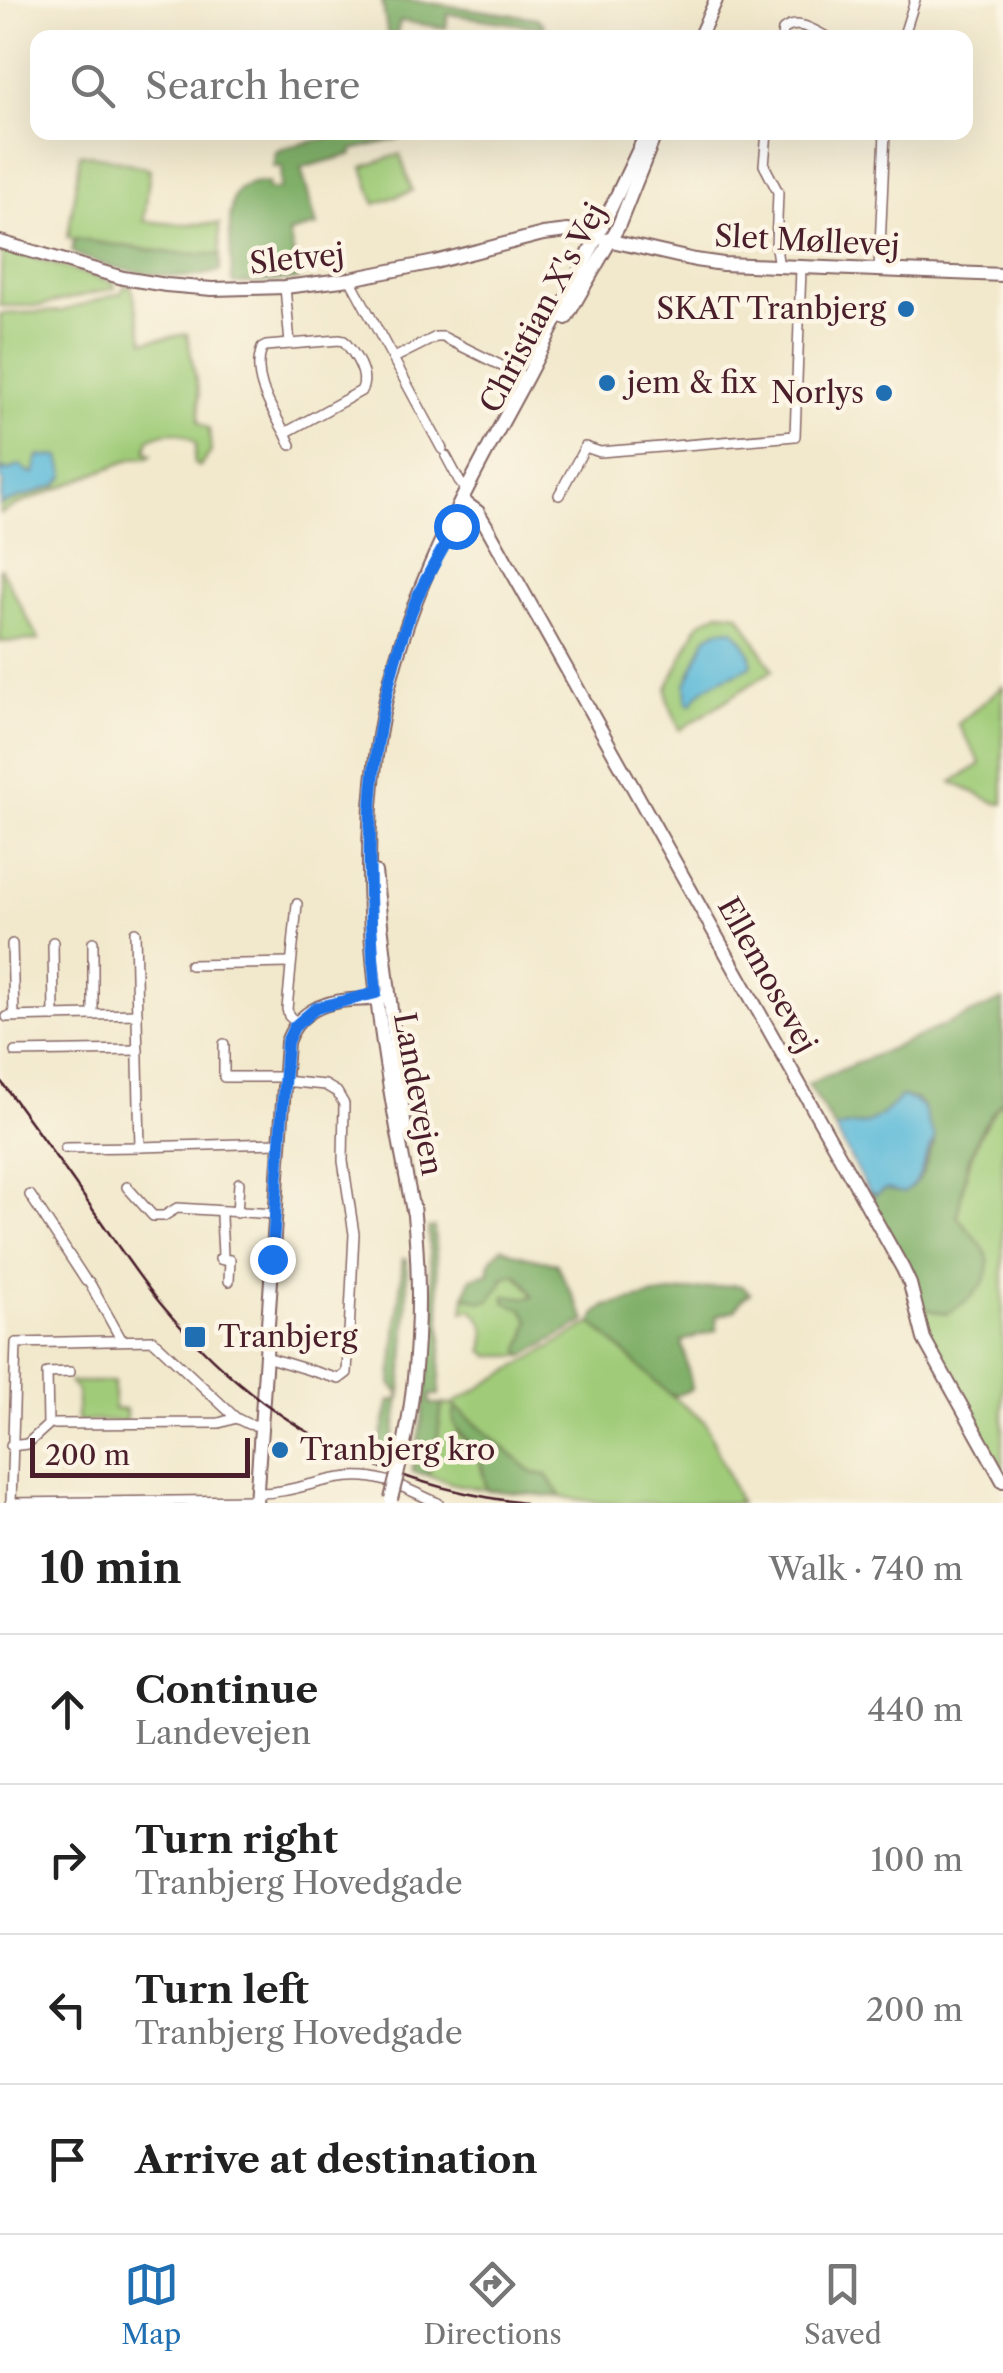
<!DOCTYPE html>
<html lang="en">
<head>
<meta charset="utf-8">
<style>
	body { margin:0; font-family:"Libre Caslon Text",serif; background:#f6f6f6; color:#222 }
	.scale { position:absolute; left:30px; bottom:25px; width:220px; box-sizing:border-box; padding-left:10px; border:5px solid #4a1f2b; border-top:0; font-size:28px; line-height:35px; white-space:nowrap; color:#4a1f2b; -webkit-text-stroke:8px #fcf5e5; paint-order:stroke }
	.stop { position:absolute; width:30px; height:30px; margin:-22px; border:8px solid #1a73e8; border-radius:50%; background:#fff }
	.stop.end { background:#1a73e8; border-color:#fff; box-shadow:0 2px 10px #0008 }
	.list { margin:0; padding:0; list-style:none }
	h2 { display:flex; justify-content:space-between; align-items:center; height:130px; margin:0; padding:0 40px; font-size:42px }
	h2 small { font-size:32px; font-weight:400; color:#767676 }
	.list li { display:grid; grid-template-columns:65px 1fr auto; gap:30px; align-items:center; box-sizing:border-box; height:150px; padding:0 40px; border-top:2px solid #e0e0e0 }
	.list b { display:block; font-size:38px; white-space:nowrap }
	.list p { margin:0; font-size:32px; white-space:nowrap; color:#767676 }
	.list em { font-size:32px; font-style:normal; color:#767676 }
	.icon { flex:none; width:55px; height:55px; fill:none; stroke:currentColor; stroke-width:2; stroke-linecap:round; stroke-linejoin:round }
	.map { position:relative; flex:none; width:1003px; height:1503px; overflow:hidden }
	.search { position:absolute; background:#fff; box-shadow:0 10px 40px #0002; left:30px; right:30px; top:30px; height:110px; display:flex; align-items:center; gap:25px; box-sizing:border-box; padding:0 35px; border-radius:20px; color:#767676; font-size:38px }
	.sheet { height:730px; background:#fff }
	nav { display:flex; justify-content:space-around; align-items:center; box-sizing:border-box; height:140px; border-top:2px solid #e0e0e0; background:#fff; font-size:28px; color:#767676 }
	nav a { display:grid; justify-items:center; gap:5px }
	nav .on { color:#1f6fb2 }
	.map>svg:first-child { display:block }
	.green { fill:#a0cc79; stroke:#757652; stroke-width:2.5 }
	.forest { fill:#80b069; stroke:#65684a; stroke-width:2.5 }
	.water { fill:#5bbad9; stroke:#526c82; stroke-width:2.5 }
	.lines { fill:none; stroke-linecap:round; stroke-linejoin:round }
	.street-casing { stroke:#856664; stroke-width:12 }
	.secondary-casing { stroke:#856664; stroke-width:16 }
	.street { stroke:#fff; stroke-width:9 }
	.secondary { stroke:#fff; stroke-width:12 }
	.tram { stroke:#4a1f2b; stroke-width:2.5 }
	.secondary-bridge-casing { stroke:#856664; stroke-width:16; stroke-linecap:butt }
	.secondary-bridge { stroke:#fff; stroke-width:12 }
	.route { stroke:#1a73e8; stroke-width:12 }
	.poi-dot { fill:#1f6fb2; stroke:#fcf5e5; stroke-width:4 }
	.labels { text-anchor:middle; stroke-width:9; stroke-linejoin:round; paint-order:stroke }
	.street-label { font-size:30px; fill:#4a1f2b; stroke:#fcf5e5 }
	.poi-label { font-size:30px; fill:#4a1f2b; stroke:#fcf5e5; text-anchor:start }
</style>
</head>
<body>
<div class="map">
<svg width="1003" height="1503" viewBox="0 0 1003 1503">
	<rect width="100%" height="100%" fill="#fcf5e5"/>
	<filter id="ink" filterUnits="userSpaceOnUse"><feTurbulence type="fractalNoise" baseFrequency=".01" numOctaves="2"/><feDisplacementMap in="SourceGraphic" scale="20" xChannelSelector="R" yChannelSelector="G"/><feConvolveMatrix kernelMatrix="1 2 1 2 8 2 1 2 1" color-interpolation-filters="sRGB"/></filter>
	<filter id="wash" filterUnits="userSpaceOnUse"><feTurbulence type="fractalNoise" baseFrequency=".0048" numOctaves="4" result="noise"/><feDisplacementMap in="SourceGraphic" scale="40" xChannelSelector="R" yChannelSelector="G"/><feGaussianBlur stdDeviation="2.25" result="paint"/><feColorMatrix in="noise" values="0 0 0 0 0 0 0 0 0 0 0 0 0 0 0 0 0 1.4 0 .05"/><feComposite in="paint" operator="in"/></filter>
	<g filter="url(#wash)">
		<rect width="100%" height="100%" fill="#f2e9cd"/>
		<g class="green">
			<polygon points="80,154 105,157 150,169 144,221 174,224 220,224 219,227 220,255 171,253 68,238"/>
			<polygon points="400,154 412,191 375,204 363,167"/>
			<polygon points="2,248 114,283 115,288 40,306 0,306"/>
			<path d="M125 285 132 288 144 341 187 334 199 395V422L209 429 211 452 199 467 194 463 196 444C183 429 166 430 149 439L146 452 152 454 149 457 134 458 17 505 0 514V505L57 485 60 458 39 456 34 474 28 473 25 469 0 473V314L62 311 121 293Z"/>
			<polygon points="0,567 39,640 0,642"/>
			<polygon points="719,612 739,614 773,670 680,730 668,701 667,688 699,623"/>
			<polygon points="1003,686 1003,804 996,803 952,782 981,764 958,724"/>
			<path d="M1003 1099V1472C976 1425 930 1359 921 1308L947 1314 987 1254 957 1216C966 1171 973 1136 1003 1099Z"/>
			<path d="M515 1274 531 1290 533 1297 524 1298 522 1309 530 1321 520 1352 524 1356H490L483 1351C487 1329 488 1326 472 1309L463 1312 465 1296 481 1301 494 1291 501 1278Z"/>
			<polygon points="592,1323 669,1394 705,1422 740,1503 602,1503 562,1497 546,1475 533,1473 456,1407 458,1434 477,1451 487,1490 454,1484 428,1475 436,1449 442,1404 454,1406 452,1404"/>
			<polygon points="70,1382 114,1382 114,1409 126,1410 126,1421 77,1421 77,1390"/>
		</g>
		<g class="forest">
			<polygon points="382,0 408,0 537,18 544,25 544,28 448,14 446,28 400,21 396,37 388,37"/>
			<path d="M351 133 403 138 352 150 353 154 301 168 317 226 289 233 299 279 235 284 232 281C232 261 225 206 237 192 244 183 258 181 268 183V189H280L282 167 273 166 276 152 287 147Z"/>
			<path d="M74 239 171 253 220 255V271C207 274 194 278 181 277 149 275 100 267 72 252Z"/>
			<path d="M1003 1000V1099L990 1116 979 1134 968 1161 957 1216C965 1227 980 1240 986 1253 998 1280 966 1303 946 1314L921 1308 911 1274 868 1191 876 1195 885 1189 899 1192C906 1188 916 1184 920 1177 927 1167 927 1154 934 1144L922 1105 915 1099 901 1097C890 1108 876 1123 860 1125 851 1126 845 1126 835 1129L808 1084Z"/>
			<polygon points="434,1227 442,1340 439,1395 430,1395 430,1404 442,1404 436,1449 428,1475 412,1472 422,1419 432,1334 432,1289 428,1228"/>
			<path d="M503 1247C519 1257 538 1259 556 1263L586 1321 524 1356 520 1352C519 1344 525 1342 526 1335 528 1329 526 1327 530 1321L522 1309 505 1302V1296C515 1295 523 1299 533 1297 531 1289 522 1278 515 1274L502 1278V1283L490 1300 481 1302 465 1296 471 1278 489 1273C487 1262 495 1254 503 1247Z"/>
			<path d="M403 1259H407C408 1330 404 1398 387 1466L378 1464 377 1455 390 1401 398 1400 400 1394 391 1384Z"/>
			<polygon points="733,1285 742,1286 750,1293 741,1300 735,1310 716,1316 717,1330 682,1341 692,1389 675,1396 669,1394 592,1323 596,1314 606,1306 656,1295"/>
			<path d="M456 1407 533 1473 546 1475 562 1497 487 1490C484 1478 482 1459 475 1449 465 1434 447 1430 456 1407Z"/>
		</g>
		<g class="water">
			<polygon points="38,456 60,457 65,476 57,485 0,505 3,482 0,479 3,468 7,471 20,465 28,473 34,474"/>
			<path d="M733 629C741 638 755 654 751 666 731 677 702 682 692 704L687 703 686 684 707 636 718 630Z"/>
			<path d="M901 1097C933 1103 919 1114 935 1136 934 1142 930 1147 928 1153 918 1174 924 1176 904 1193L886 1189 876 1195 868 1191 835 1129C845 1126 851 1126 860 1125 876 1123 890 1107 901 1097Z"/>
		</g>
	</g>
	<g filter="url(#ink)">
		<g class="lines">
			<g class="street-casing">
				<g id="street">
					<path d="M782 38 783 30C798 18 814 31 829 38"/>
					<polyline points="903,38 915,0"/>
					<polyline points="767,132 764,165 778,192 776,248 779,267"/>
					<polyline points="879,271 885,132"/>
					<polyline points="350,279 442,449"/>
					<polyline points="285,287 290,344"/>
					<polyline points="394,358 436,337 443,337 526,378"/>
					<path d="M285 433C271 407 251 378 262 348L266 346 339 340 344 341C355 354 370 376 361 391L285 433 291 445"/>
					<polyline points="446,456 461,484 468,487"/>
					<polyline points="559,495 585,447 600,452 795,436 801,268"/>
					<polyline points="135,932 140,1147 279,1143"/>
					<polyline points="53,942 54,1016"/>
					<polyline points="93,942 93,1015"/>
					<polyline points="12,944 14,1016"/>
					<polyline points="190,965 290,963"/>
					<polyline points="7,1017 137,1014"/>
					<polyline points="297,1023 289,1016 287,1009 297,904"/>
					<polyline points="224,1044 224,1077 284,1077"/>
					<polyline points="15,1052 138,1050"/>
					<polyline points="65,1148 140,1147"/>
					<polyline points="127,1187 153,1216 164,1216 177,1208 275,1214"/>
					<polyline points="30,1195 86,1281 89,1282 121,1339"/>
					<path d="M221 1212C221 1229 223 1243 223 1260"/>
					<polyline points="237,1213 239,1183"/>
					<polyline points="220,1259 230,1260 229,1281"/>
					<polyline points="266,1357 339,1379 347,1373 354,1234 343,1161 344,1104 337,1092 325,1085 283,1081"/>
					<polyline points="55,1424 219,1423 236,1418"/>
					<polyline points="11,1446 27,1444 48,1425 47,1373 70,1372"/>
					<path d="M257 1493C294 1494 328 1474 365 1477 392 1479 414 1493 438 1503"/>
					<polyline points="10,1503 256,1500"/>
					<polyline points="11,1503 16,1343 153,1340 236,1418 248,1424 261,1426"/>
				</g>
			</g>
			<g class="secondary-casing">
				<g id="secondary">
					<polyline points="699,38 716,0"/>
					<polyline points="0,242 123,278 166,285 212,289 285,287 350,279 435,262 543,234 568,231 695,260 723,264 1003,275"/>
					<polyline points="566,318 618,227 656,132"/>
					<polyline points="467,504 478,512 487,527 903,1269 910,1284 924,1339 1003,1481"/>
					<polyline points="375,872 405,1131"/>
					<path d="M413 1211C379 1041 348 867 387 694 414 577 471 481 527 377 569 296 608 215 647 132"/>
					<path d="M401 1459C420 1374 422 1291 413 1205"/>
					<path d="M256 1503 287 1042C297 1014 321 1002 350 1000 361 999 371 1000 382 997"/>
				</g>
			</g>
			<use href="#street" class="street"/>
			<use href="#secondary" class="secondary"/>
			<path class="tram" d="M0 1080C30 1121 60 1162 89 1204 112 1237 134 1271 160 1303 258 1421 373 1484 524 1503"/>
			<g class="secondary-bridge-casing">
				<polyline id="secondary-bridge" points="391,1499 401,1459"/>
			</g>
			<use href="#secondary-bridge" class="secondary-bridge"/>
		</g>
	</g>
	<g class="lines" filter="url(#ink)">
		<path class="route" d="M272 1259 287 1042 294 1027 316 1008 376 993C364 863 364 723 416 600 427 575 442 550 456 526"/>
	</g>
	<g class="poi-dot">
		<circle cx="906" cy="309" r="10"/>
		<circle cx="607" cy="383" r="10"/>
		<circle cx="884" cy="393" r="10"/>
		<rect x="183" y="1325" width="24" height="24" rx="5"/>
		<circle cx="280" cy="1450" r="10"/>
	</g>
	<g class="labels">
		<g class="street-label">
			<text transform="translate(807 241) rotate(3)" y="10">Slet Møllevej</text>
			<text transform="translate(297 259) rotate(-6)" y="10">Sletvej</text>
			<text transform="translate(543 308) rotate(-62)" y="10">Christian X's Vej</text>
			<text transform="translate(767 975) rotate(61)" y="10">Ellemosevej</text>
			<text transform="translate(418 1094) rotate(80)" y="10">Landevejen</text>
		</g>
		<g class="poi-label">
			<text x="886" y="319" text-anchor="end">SKAT Tranbjerg</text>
			<text x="627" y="393">jem &amp; fix</text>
			<text x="864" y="403" text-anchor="end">Norlys</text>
			<text x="218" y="1347">Tranbjerg</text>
			<text x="300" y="1460">Tranbjerg kro</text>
		</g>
	</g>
</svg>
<div class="scale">200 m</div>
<div class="stop" style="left:456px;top:526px"></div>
<div class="stop end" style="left:272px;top:1259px"></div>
<div class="search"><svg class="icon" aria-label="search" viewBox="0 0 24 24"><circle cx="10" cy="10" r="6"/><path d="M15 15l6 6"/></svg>Search here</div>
</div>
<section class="sheet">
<h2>10 min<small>Walk · 740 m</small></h2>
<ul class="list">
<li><svg class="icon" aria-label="ahead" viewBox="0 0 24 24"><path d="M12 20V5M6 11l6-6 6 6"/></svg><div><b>Continue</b><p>Landevejen</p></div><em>440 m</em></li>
<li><svg class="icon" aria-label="right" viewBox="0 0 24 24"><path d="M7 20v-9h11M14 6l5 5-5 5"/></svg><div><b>Turn right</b><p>Tranbjerg Hovedgade</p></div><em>100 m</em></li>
<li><svg class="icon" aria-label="left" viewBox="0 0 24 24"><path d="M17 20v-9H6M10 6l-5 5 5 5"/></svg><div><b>Turn left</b><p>Tranbjerg Hovedgade</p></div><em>200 m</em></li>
<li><svg class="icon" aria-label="arrive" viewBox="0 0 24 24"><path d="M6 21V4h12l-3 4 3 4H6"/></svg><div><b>Arrive at destination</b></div></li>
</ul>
</section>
<nav>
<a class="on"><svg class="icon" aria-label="map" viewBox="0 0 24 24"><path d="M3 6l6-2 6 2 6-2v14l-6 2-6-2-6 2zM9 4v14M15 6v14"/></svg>Map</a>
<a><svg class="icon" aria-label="directions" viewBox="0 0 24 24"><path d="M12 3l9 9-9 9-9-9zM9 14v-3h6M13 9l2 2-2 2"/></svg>Directions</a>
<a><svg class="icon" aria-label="saved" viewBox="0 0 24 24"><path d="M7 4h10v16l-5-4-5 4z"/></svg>Saved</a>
</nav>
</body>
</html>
